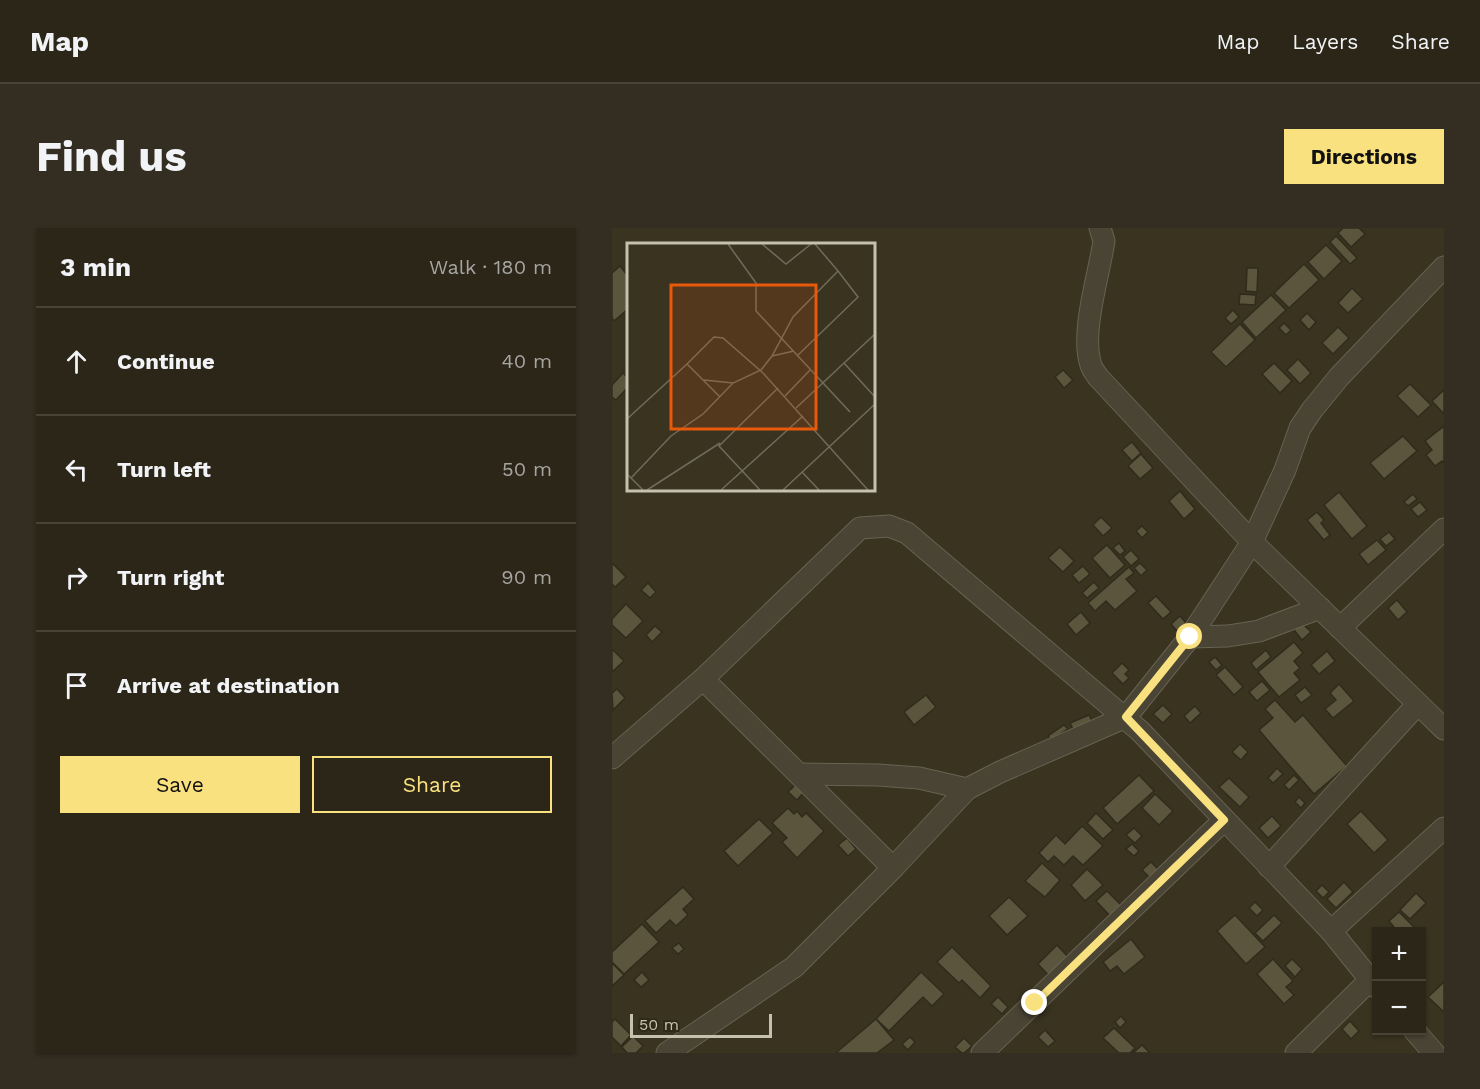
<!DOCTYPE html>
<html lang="en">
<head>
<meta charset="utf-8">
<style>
	body { margin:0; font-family:"Work Sans",sans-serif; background:#332e21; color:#f1f3f6 }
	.controls { position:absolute; right:18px; bottom:18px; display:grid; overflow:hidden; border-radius:0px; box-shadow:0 2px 4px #0004 }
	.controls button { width:54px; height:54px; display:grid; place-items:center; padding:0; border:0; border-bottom:2px solid #474337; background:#2b2618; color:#f1f3f6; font:30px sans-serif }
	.scale { position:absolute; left:18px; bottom:15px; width:142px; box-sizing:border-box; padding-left:6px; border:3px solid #c6c1ae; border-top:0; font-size:16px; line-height:21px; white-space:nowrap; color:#c6c1ae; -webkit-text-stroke:4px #2e2919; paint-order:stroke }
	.stop { position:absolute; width:18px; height:18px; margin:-14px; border:4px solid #fae17f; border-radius:50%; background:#fff }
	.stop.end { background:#fae17f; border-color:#fff; box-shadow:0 2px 6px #0008 }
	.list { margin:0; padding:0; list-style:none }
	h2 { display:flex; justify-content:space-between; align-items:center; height:78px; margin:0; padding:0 24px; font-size:26px }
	h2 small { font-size:20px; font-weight:400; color:#a6a5a2 }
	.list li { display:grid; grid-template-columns:39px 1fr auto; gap:18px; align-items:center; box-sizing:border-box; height:108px; padding:0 24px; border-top:2px solid #474337 }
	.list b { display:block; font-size:22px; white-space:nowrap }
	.list em { font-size:20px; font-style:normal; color:#a6a5a2 }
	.actions { display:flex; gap:12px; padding:18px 24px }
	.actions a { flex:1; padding:14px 0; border:2px solid #fae17f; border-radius:0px; text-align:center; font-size:21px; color:#fae17f }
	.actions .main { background:#fae17f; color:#111 }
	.icon { flex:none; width:33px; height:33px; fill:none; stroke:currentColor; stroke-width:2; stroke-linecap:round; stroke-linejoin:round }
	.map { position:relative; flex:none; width:832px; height:825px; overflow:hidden; border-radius:0px }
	header { display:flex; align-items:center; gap:36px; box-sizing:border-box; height:84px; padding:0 30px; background:#2b2618; border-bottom:2px solid #474337 }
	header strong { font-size:28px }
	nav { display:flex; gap:33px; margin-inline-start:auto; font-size:21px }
	.intro { display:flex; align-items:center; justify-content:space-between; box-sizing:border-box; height:144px; padding:0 36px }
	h1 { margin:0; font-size:42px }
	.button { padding:15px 27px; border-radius:0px; background:#fae17f; color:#111; font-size:21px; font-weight:700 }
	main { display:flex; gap:36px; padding:0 36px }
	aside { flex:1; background:#2b2618; border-radius:0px; box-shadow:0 2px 4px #0004 }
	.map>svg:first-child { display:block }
	.building { fill:#5c553e; stroke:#302b1b; stroke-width:1.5 }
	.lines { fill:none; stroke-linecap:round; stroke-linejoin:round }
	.street-casing { stroke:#676251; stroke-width:23 }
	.street { stroke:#494434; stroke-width:21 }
	.route { stroke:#fae17f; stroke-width:8 }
	.inset-road { fill:none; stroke:#716c59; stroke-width:1.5 }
	.view { fill:#e8590c; fill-opacity:0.15; stroke:#e8590c; stroke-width:3 }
	.inset-edge { fill:none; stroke:#c6c1ae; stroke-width:3 }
</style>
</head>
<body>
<header>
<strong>Map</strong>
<nav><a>Map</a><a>Layers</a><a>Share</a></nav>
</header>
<div class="intro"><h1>Find us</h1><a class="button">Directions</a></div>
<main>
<aside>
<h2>3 min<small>Walk · 180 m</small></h2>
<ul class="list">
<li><svg class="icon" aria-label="ahead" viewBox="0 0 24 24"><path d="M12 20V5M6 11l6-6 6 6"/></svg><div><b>Continue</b></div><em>40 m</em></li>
<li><svg class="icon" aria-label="left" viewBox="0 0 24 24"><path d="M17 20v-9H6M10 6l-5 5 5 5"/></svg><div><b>Turn left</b></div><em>50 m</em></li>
<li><svg class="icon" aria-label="right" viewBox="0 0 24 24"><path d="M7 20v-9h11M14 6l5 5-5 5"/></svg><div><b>Turn right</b></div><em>90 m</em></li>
<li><svg class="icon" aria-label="arrive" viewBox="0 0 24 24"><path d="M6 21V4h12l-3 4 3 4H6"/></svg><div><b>Arrive at destination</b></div></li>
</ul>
<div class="actions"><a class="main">Save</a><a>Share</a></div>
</aside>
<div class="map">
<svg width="832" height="825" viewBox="0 0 832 825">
	<rect width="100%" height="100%" fill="#393320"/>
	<g class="building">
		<polygon points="731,0 747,0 753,6 739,19 726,5"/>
		<polygon points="724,8 745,30 738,36 718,14"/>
		<polygon points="714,17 730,33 712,51 696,34"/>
		<polygon points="692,36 707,52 677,80 662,65"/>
		<polygon points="8,38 16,48 16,81 2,93 0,90 0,45"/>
		<polygon points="635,40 646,40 645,64 634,63"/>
		<polygon points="740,60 751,71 736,85 726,75"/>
		<polygon points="628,66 644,67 643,77 627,76"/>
		<polygon points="659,67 674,82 644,110 630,94"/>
		<polygon points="621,82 627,89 619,96 613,90"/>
		<polygon points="695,85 704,94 697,102 688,92"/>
		<polygon points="672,95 679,102 674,107 667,100"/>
		<polygon points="628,96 643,112 614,139 599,124"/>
		<polygon points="726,99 737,110 721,126 710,115"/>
		<polygon points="686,131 699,145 688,156 675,142"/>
		<polygon points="662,135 680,153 668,165 650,146"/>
		<polygon points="451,142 461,152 452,160 443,149"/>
		<polygon points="11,145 16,150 16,159 4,172 0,169 0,157"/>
		<polygon points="798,156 819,177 806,189 785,168"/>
		<polygon points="832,162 832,186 820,173"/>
		<polygon points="832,198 832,235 830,233 823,238 814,227 820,222 813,213"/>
		<polygon points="791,208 805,223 772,251 758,235"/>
		<polygon points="520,214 529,225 520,233 510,222"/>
		<polygon points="529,226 541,240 528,251 516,238"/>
		<polygon points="568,263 583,281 572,291 557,273"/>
		<polygon points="727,264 755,298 740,311 712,277"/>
		<polygon points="801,266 805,271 796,278 792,274"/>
		<polygon points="808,274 815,282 806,289 799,281"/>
		<polygon points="705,284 712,292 709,295 718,307 712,312 695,292"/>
		<polygon points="489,289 500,300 491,308 481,297"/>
		<polygon points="530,298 536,304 530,310 524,303"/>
		<polygon points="777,304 783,311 774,318 768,311"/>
		<polygon points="765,312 774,322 756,337 747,326"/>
		<polygon points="507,315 513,323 508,327 501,320"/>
		<polygon points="495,317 513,337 498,350 480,330"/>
		<polygon points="448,319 462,333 451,344 436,330"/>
		<polygon points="519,322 527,331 519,338 511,329"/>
		<polygon points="0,335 14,349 3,359 0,356"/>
		<polygon points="528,335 535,342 529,348 522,340"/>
		<polygon points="471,338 478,346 467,355 460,347"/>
		<polygon points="517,339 522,345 514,351 525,363 503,382 494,373 483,383 476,375"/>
		<polygon points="482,354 487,360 475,370 470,365"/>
		<polygon points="36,355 44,364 38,370 29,362"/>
		<polygon points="544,368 559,384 551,391 536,375"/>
		<polygon points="785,372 795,384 786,392 776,380"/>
		<polygon points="14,376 31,393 14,410 0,397 0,391"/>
		<polygon points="469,384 478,395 464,407 455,396"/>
		<polygon points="568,388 575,396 566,404 559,396"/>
		<polygon points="690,395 699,404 690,412 682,402"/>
		<polygon points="43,398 50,404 40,414 34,407"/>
		<polygon points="682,414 691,425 682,433 688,440 682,445 688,452 667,469 646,444"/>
		<polygon points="0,421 12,433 0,444"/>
		<polygon points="654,422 659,429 644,442 639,435"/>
		<polygon points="715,423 723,433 707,446 699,437"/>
		<polygon points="603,429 610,437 604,442 597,434"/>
		<polygon points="510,435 517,442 513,446 517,450 511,456 500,445"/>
		<polygon points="613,439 631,459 622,467 604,447"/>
		<polygon points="650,453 658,462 645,473 637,464"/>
		<polygon points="727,456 742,473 721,490 713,481 724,472 718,465"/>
		<polygon points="693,459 700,467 689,475 683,467"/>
		<polygon points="5,461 13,470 1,482 0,465"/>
		<polygon points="314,467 324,479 302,497 292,484"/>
		<polygon points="663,472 683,494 691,487 735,538 702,566 647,502 661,490 653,481"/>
		<polygon points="551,477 560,486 551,495 541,486"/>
		<polygon points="583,478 589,485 578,495 572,488"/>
		<polygon points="477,487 480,493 461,501 458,495"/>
		<polygon points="452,497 456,501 439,512 436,508"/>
		<polygon points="628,516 636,524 629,532 620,524"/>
		<polygon points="665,540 671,546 661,555 656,550"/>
		<polygon points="527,547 542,563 505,596 491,580"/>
		<polygon points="682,547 687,552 677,562 672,557"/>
		<polygon points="617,550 637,569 628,579 607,559"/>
		<polygon points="185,555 193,563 185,572 176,564"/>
		<polygon points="543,566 561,583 547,597 530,580"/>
		<polygon points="687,569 693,575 689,580 683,574"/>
		<polygon points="176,580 182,586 185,583 190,589 194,585 212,603 185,630 170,614 175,610 160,595"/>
		<polygon points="749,583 776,612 762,625 735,596"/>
		<polygon points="484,585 501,602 491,611 475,595"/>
		<polygon points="660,588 669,598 656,610 647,600"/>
		<polygon points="147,591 161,605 126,638 112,623"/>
		<polygon points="470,598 491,618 471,637 461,628 452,637 442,628 436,634 427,625 444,607 453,616"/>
		<polygon points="522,600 530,608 523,615 514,607"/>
		<polygon points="235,610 244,621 236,628 226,617"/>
		<polygon points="520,616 527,623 522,628 514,621"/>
		<polygon points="539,634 549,644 540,652 530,642"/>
		<polygon points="430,635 448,652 433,669 413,653"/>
		<polygon points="475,641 491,657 473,673 459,657"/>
		<polygon points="732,654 741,664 724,680 715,671"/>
		<polygon points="710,657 717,664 711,670 704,663"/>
		<polygon points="71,659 82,671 71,681 76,687 64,698 58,692 44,705 33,693"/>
		<polygon points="495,663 512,680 501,691 484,673"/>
		<polygon points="804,665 814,675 798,691 788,682"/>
		<polygon points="397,669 416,688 395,707 377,688"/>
		<polygon points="643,674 651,682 645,688 637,680"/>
		<polygon points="787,684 802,699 798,704 786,704 777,693"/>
		<polygon points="623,687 653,719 634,736 605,703"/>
		<polygon points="662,687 670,695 651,713 643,705"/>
		<polygon points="30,696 47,714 12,746 0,734 0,724"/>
		<polygon points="519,711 533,729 512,746 505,738 498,743 491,734"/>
		<polygon points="67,715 72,721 66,726 60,720"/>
		<polygon points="445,717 457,730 438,749 426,736"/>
		<polygon points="340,719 379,758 368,770 350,752 347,755 325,734"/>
		<polygon points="661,731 681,753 674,759 682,767 672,776 645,746"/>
		<polygon points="680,731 690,741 683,749 673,738"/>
		<polygon points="0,735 12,747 0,758"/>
		<polygon points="30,744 37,752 29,759 22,752"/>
		<polygon points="309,744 332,766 320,778 311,769 277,803 264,791"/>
		<polygon points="832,754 832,784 816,769"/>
		<polygon points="386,769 396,779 390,786 379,776"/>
		<polygon points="509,788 514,794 508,800 503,794"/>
		<polygon points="3,791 19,807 9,818 0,809 0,794"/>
		<polygon points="264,791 282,812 265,825 226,825 225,824"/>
		<polygon points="738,793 747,803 739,811 730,801"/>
		<polygon points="502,800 523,820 518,825 507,825 491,810"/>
		<polygon points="433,802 443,813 436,819 426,809"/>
		<polygon points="21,808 31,818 24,825 15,825 10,819"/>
		<polygon points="298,809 303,814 296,822 290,816"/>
		<polygon points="352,810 360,818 352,825 350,825 343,819"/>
		<polygon points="530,817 538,825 521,825"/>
	</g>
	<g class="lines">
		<g class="street-casing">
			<g id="street">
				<path d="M488 0 492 13C487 47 468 106 479 137 480 141 484 146 486 149L640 314 832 501"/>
				<polyline points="728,400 832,301"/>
				<polyline points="578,409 616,408 647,403 708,380"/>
				<polyline points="91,451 248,300 277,298 295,305 528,503 719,703 764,759"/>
				<polyline points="0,530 91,451 281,640"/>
				<polyline points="187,546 266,547 307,550 355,561"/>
				<polyline points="657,639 803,479"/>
				<polyline points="719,703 832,600"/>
				<polyline points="802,802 822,825"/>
				<polyline points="55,825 182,739 281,640 355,561 388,544 514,489 578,409 640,314 673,242 688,200 700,182 727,149 832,39"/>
				<polyline points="370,825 612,592"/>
				<polyline points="684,825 758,752"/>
			</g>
		</g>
		<use href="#street" class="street"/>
	</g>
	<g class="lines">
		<polyline class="route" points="423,775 612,592 514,489 578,409"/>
	</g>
	<g transform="translate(15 15)">
		<rect width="248" height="248" fill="#393320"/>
		<path class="inset-road" d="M101 1 129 40V68L223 169M135 1 159 21 184 1M171 112 231 54 211 28M145 113 167 108M217 120 248 154M60 121 87 94 96 95 136 130 241 247M77 137 106 140M158 153 184 126M169 165 248 91M0 176 60 121 93 154M175 229 192 247M0 231 16 247M4 235 44 193 76 171 106 140 134 127 145 113 166 74 211 28 188 1M20 247 93 200M94 247 176 173M133 247 92 203 151 145M156 247 248 161"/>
		<path class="view" d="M44 42H189V186H44Z"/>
		<rect width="248" height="248" class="inset-edge"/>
	</g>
</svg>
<div class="controls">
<button>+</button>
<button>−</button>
</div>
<div class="scale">50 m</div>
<div class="stop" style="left:578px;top:409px"></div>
<div class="stop end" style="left:423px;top:775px"></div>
</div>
</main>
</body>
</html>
